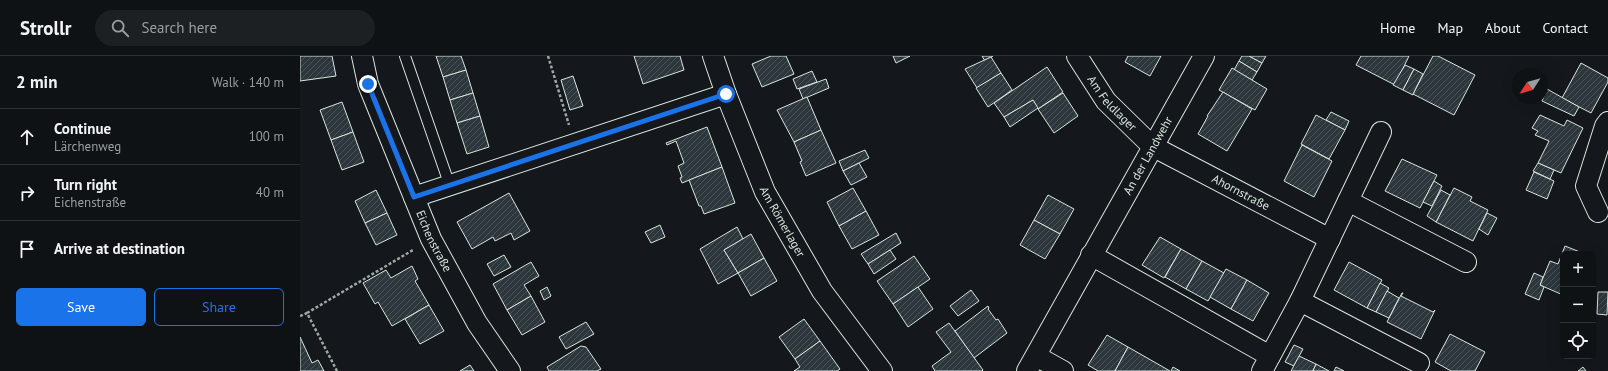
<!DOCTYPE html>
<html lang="en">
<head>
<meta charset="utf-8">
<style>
	body { margin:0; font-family:"PT Sans",sans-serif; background:#1d2022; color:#f1f3f6 }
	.controls { position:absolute; right:12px; bottom:12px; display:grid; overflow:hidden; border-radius:6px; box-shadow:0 4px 16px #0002 }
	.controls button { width:36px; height:36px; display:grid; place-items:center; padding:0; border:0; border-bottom:1px solid #2f3234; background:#0f1215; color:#f1f3f6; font:20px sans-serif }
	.compass { position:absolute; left:1212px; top:12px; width:36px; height:36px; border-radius:50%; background:#0f1215; box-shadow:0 4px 16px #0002; rotate:234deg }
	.stop { position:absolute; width:12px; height:12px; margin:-9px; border:3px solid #1a73e8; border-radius:50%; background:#fff }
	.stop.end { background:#1a73e8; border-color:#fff; box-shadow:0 1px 4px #0008 }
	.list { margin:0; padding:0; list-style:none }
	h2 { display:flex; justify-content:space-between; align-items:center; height:52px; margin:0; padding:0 16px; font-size:17px }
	h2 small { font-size:13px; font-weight:400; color:#9b9ea0 }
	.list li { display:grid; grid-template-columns:26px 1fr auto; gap:12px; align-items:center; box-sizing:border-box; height:56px; padding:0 16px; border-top:1px solid #2f3234 }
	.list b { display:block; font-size:15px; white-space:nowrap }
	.list p { margin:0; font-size:13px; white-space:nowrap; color:#9b9ea0 }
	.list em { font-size:13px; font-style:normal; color:#9b9ea0 }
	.actions { display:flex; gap:8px; padding:12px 16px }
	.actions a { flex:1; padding:9px 0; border:1px solid #1a73e8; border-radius:6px; text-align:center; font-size:14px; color:#1a73e8 }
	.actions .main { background:#1a73e8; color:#fff }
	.icon { flex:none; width:22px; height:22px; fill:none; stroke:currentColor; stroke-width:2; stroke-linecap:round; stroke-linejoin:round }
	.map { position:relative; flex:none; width:1308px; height:315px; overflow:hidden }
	header { display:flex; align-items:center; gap:24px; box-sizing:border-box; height:56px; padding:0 20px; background:#0f1215; border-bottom:1px solid #2f3234 }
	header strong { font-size:19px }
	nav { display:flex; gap:22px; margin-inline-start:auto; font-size:14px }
	.search { width:280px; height:36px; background:#1d2022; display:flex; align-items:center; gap:10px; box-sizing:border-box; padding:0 14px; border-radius:22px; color:#9b9ea0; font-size:15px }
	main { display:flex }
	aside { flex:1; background:#0f1215 }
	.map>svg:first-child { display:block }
	.building { fill:url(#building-hatch); stroke:#d8e6dc }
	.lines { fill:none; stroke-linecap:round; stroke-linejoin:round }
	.lane-casing { stroke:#d8e6dc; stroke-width:12 }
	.street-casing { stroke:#d8e6dc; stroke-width:22 }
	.path { stroke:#9da8a2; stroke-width:2.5; stroke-dasharray:3 2; stroke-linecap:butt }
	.lane { stroke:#14181c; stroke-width:10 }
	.street { stroke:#14181c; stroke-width:20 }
	.route { stroke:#1a73e8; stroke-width:5 }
	.labels { text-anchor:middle; stroke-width:3; stroke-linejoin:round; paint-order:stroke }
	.street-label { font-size:12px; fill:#d8e6dc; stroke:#14181c }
</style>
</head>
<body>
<header>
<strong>Strollr</strong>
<div class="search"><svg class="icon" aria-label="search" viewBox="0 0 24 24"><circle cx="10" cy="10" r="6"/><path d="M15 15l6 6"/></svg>Search here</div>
<nav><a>Home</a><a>Map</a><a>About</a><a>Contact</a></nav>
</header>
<main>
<aside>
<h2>2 min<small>Walk · 140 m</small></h2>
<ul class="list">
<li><svg class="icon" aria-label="ahead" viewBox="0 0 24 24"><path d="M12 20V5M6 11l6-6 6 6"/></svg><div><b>Continue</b><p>Lärchenweg</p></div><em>100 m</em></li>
<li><svg class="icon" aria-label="right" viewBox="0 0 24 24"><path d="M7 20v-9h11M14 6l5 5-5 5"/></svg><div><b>Turn right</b><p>Eichenstraße</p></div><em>40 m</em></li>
<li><svg class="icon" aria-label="arrive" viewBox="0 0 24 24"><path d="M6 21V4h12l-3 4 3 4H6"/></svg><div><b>Arrive at destination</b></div></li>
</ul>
<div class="actions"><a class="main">Save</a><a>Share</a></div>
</aside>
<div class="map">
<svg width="1308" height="315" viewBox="0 0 1308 315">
	<defs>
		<pattern id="building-hatch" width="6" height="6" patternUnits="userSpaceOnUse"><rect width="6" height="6" fill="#2c363c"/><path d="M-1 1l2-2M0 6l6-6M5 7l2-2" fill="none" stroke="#4a5358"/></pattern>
	</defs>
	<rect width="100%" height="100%" fill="#14181c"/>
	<g class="building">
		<polygon points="0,0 32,0 36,20 0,25"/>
		<polygon points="136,0 161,0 166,14 143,21"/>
		<polygon points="334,0 380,0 384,14 343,28"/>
		<polygon points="471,0 486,0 494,18 462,31 452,8"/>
		<polygon points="593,0 610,0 596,7"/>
		<polygon points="682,0 693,0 685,5"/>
		<polygon points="828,0 861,0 850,20 825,6"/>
		<polygon points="942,0 949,0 962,7 957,16 939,5"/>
		<polygon points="949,0 966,0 962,7"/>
		<polygon points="1061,0 1109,0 1095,29 1056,9"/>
		<polygon points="1133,0 1138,0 1175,19 1154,59 1113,38"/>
		<polygon points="691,1 701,17 677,32 665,13"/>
		<polygon points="939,5 957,16 952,24 934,14"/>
		<polygon points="1281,7 1308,22 1308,26 1291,57 1262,42"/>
		<polygon points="1105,9 1114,13 1103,34 1093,29"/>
		<polygon points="747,11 763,36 738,53 733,44 704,61 694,47"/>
		<polygon points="932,12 967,33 955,54 919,34"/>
		<polygon points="1114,13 1123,18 1113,38 1113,39 1103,34"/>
		<polygon points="166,14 173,37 150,44 143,21"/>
		<polygon points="512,15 517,26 497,33 493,23"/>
		<polygon points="701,17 712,34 688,51 676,32"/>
		<polygon points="273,20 283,50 270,54 261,24"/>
		<polygon points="526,23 529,32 503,43 499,33"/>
		<polygon points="1247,33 1279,51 1274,60 1242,45"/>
		<polygon points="923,36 952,53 927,95 898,78 908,60 907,60"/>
		<polygon points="173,37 180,60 157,67 150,44"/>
		<polygon points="763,37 778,60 754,77 738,53"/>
		<polygon points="507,41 521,74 494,86 477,54"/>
		<polygon points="733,44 738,52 710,71 704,61"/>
		<polygon points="42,46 53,76 31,84 20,54"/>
		<polygon points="1031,56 1049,65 1045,74 1026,64"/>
		<polygon points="1016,59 1045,74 1029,103 1001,88"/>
		<polygon points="1240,59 1264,70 1267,64 1283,72 1261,117 1238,107 1249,85 1235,79 1238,75 1232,72"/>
		<polygon points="180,60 189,91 167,98 157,67"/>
		<polygon points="407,71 422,111 382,127 380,122 382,121 378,110 384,107 376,85 367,89 366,87"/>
		<polygon points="521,74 536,107 506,120 500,106 502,105 494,86"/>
		<polygon points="53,76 64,106 42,114 31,84"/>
		<polygon points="1002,89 1032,105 1014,141 984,125"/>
		<polygon points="565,94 569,102 543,115 539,105"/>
		<polygon points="1102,103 1137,119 1120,152 1085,135"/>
		<polygon points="559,107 567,121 551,129 543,115"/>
		<polygon points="1238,107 1254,114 1250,123 1233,115"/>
		<polygon points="422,111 435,147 404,158 401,150 399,150 389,124"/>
		<polygon points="1234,116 1254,125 1247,143 1226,134"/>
		<polygon points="1134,125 1142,130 1132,150 1123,146"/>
		<polygon points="553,132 566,155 539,170 527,146"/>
		<polygon points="1154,132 1172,141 1170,145 1188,154 1173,185 1136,166"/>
		<polygon points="76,134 87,157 65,167 55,145"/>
		<polygon points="1141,134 1150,139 1136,166 1127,160"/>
		<polygon points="209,137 230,175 214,184 211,177 195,185 193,181 172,193 157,166"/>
		<polygon points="748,139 774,153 760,178 734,164"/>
		<polygon points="566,155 579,179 552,193 539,170"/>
		<polygon points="87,157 97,179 76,189 65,167"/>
		<polygon points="1187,157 1197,162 1188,179 1179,173"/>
		<polygon points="734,164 760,178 745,203 720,189"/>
		<polygon points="360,169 365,181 351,187 345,176"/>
		<polygon points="437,171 443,183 424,194 438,217 418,228 400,193"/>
		<polygon points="596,177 601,187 568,208 561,198"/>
		<polygon points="451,178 464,202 438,217 424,194"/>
		<polygon points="860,181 881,193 864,222 842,209"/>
		<polygon points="1265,190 1285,198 1263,198 1263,239 1240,229 1250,205 1258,208"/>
		<polygon points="881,193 902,205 886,233 865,221"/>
		<polygon points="590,194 596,203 574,218 568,208"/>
		<polygon points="204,199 211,211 194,220 187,208"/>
		<polygon points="614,200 630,223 593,248 577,225"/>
		<polygon points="464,202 477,225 451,240 438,217"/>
		<polygon points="902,205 924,217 908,245 886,233"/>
		<polygon points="231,206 239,220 224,229 231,240 207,254 193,228"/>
		<polygon points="1049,206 1082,224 1067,252 1034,234"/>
		<polygon points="112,210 118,223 115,225 129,249 92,270 78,246 75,248 63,227 86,214 91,222"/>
		<polygon points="926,213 947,224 931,253 910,241"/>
		<polygon points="1234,217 1243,221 1240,229 1244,231 1239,244 1225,238"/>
		<polygon points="947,224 969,237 953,265 931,253"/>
		<polygon points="1080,227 1089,232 1076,256 1067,252"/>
		<polygon points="247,231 251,240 244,244 240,235"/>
		<polygon points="618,231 633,253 608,271 593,248"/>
		<polygon points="671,234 679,245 658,260 650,250"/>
		<polygon points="1087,235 1099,242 1089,262 1076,256"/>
		<polygon points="1298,236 1308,236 1307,259 1297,258"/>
		<polygon points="1102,237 1103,237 1101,240 1133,256 1135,254 1121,283 1087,266"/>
		<polygon points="231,240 245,266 222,279 207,254"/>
		<polygon points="129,249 144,275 120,288 105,263"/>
		<polygon points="688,250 689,252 688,253 696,264 698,263 707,277 674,302 655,275"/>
		<polygon points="504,263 520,285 495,303 479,281"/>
		<polygon points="286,266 294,278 266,293 259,281"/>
		<polygon points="649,267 683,314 682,315 635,315 632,310 651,296 636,276"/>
		<polygon points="1150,278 1185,296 1175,315 1151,315 1135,306"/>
		<polygon points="807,279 828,291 815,315 798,315 788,309"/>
		<polygon points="0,281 12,307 18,304 24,315 0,315"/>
		<polygon points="520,285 540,313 537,315 494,315 500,311 495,303"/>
		<polygon points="994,289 1003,293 994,310 985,306"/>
		<polygon points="281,290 286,291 301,313 297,315 249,315 247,311"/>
		<polygon points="828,291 870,315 815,315"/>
		<polygon points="999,300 1016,308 1013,315 991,315"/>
		<polygon points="1016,308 1029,315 1013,315"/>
		<polygon points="170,309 174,315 160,315"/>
		<polygon points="873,311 880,315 871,315"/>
		<polygon points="1036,311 1044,315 1034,315"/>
		<polygon points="1283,311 1286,315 1278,315"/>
	</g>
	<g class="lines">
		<g class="lane-casing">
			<polyline id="lane" points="105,0 150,130"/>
		</g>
		<g class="street-casing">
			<g id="street">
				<path id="s1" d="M62 0 68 28 131 183 177 267 210 315"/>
				<path id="s2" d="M413 0 426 38 465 136 522 235 582 315"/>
				<path id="s3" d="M777 0 806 45 852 90 1030 183"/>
				<polyline points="114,141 426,38"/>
				<polyline points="1048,145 1166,206"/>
				<polyline points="1298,156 1286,130 1305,70 1308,66"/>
				<polyline points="791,199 970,300"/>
				<polyline points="1000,245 1119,307"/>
				<polyline points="736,300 763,315"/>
				<path id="s4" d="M727 315 904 0"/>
				<polyline points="962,315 1000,245 1081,76"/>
			</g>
		</g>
		<g class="path">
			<polyline points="248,0 269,69"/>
			<polyline points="7,257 113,194"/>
			<polyline points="0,260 7,257 37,315"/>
		</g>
		<use href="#lane" class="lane"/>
		<use href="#street" class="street"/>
	</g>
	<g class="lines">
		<polyline class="route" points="68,28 114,141 426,38"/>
	</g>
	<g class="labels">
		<g class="street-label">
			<text dy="4" stroke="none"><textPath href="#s3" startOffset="59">Am Feldlager</textPath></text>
			<text dy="4" stroke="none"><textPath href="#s4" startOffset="247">An der Landwehr</textPath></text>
			<text dy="4" stroke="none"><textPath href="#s3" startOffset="218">Ahornstraße</textPath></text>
			<text dy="4" stroke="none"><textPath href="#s2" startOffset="180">Am Römerlager</textPath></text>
			<text dy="4" stroke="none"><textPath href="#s1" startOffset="199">Eichenstraße</textPath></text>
		</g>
	</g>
</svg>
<div class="controls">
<button>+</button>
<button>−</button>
<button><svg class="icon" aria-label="locate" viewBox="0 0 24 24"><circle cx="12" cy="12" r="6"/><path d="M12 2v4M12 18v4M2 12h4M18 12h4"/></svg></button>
</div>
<svg class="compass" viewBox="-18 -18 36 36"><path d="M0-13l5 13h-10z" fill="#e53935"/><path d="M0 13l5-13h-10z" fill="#9b9ea0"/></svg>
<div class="stop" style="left:426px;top:38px"></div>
<div class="stop end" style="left:68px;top:28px"></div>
</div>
</main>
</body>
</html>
